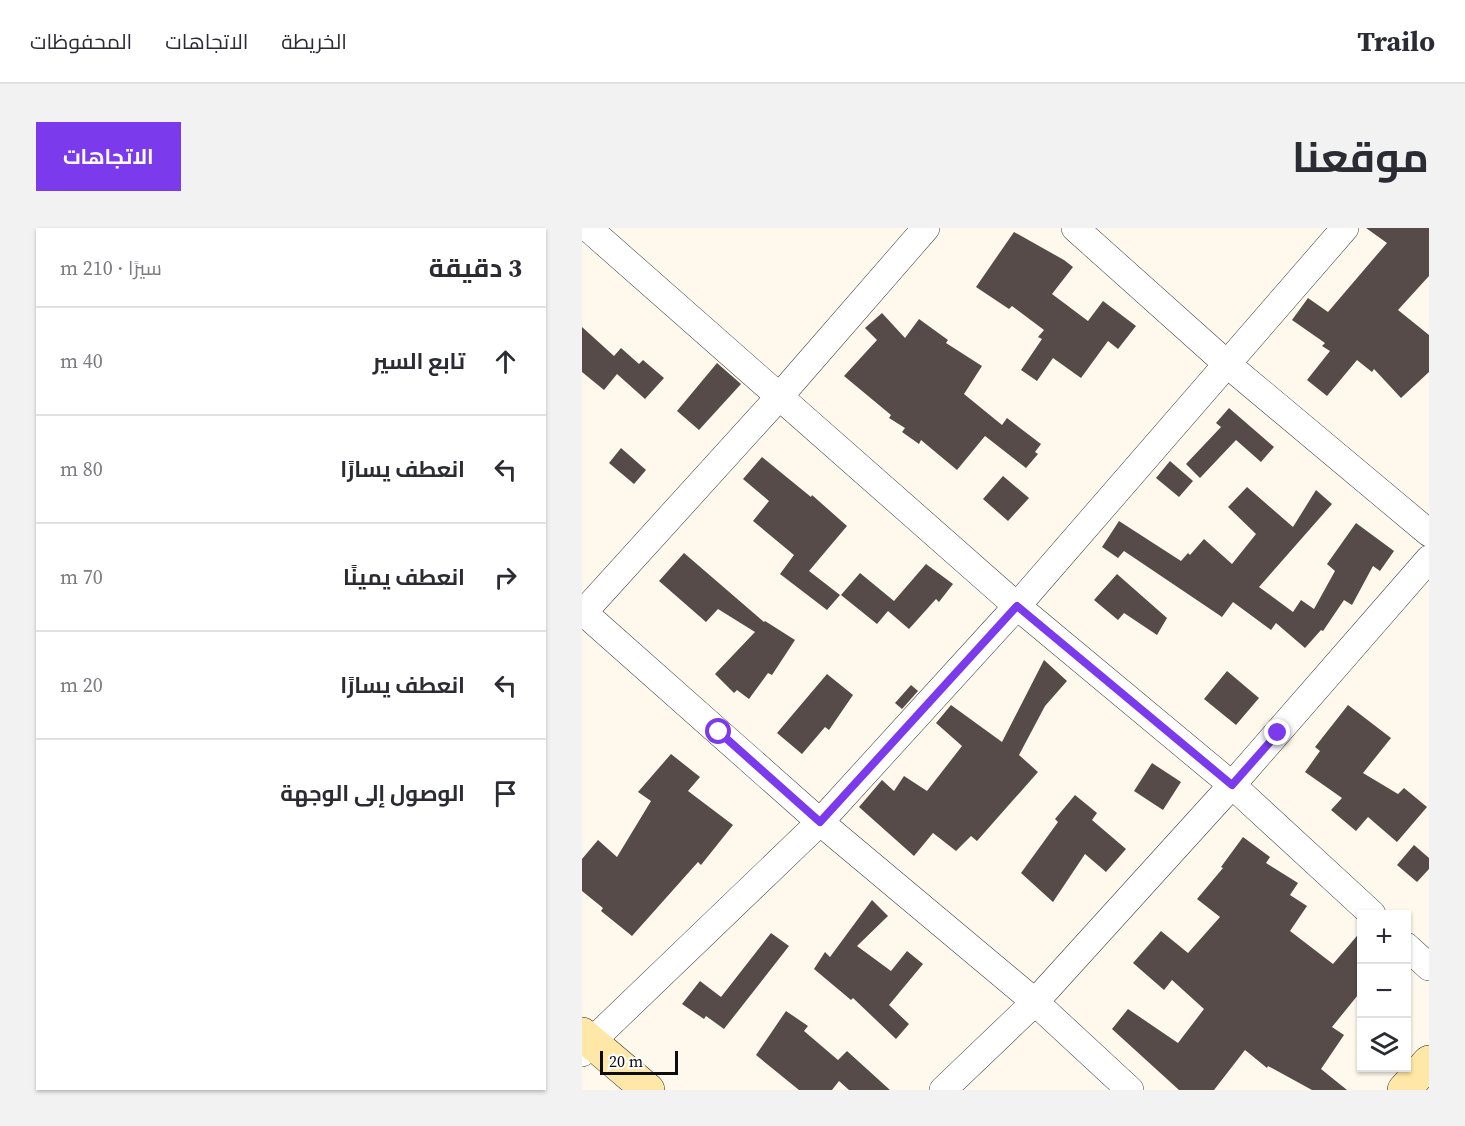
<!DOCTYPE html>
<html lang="ar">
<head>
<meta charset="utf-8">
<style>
	body { margin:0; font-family:"Source Serif 4",Cairo,serif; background:#f2f2f3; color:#2b2b33; direction:rtl }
	.controls { position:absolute; right:18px; bottom:18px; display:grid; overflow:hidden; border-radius:0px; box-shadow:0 2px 4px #0004 }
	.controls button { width:54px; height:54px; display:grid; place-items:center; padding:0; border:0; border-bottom:2px solid #e1e1e2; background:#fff; color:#2b2b33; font:30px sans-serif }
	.scale { position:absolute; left:18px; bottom:15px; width:78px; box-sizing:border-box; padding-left:6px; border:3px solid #0d0d0d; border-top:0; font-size:16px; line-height:21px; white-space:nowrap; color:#0d0d0d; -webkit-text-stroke:4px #fff; paint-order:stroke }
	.stop { position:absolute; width:18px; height:18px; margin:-14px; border:4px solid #7c3aed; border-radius:50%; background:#fff }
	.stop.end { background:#7c3aed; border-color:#fff; box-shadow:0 2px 6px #0008 }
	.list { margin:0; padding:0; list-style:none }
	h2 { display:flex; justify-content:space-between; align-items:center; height:78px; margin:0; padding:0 24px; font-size:26px }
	h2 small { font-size:20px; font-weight:400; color:#7c7c81 }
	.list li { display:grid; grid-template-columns:39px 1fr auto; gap:18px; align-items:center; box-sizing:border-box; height:108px; padding:0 24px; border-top:2px solid #e1e1e2 }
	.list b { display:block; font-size:22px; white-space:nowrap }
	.list em { font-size:20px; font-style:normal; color:#7c7c81 }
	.icon { flex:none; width:33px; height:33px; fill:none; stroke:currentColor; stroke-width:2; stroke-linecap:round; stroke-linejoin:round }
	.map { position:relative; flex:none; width:847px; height:862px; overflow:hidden; direction:ltr; border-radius:0px }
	header { display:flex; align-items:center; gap:36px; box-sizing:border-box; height:84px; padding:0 30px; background:#fff; border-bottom:2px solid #e1e1e2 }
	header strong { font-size:28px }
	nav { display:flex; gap:33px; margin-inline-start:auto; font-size:21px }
	.intro { display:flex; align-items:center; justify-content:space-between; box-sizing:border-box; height:144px; padding:0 36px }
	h1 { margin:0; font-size:42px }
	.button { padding:15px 27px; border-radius:0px; background:#7c3aed; color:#fff; font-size:21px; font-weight:700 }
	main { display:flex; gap:36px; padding:0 36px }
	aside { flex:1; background:#fff; border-radius:0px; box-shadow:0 2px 4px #0004 }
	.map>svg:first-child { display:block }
	.building { fill:#564b48 }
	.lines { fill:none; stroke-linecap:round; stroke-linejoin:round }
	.street-casing { stroke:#404040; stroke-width:28 }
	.secondary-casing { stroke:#2f2f2f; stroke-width:34 }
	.street { stroke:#fff; stroke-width:27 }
	.secondary { stroke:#ffe8a7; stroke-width:33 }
	.route { stroke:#7c3aed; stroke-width:8 }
</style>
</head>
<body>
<header>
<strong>Trailo</strong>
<nav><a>الخريطة</a><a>الاتجاهات</a><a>المحفوظات</a></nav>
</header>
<div class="intro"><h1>موقعنا</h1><a class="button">الاتجاهات</a></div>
<main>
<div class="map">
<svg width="847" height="862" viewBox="0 0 847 862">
	<rect width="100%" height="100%" fill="#fff8ec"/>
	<g class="building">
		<polygon points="784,0 847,0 847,48 816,82 847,107 847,144 819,170 792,141 790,144 775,132 745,168 725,152 748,123 740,118 743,115 710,92 726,70 746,84 805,15"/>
		<polygon points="432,4 482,32 491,39 470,66 506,93 521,73 554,98 536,121 526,113 499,150 471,130 455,153 439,142 460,111 456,109 462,102 430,78 427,81 394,59"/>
		<polygon points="300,85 323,110 337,91 366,112 364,115 400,138 382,166 420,197 425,190 459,216 453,224 456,226 444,240 403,208 375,242 339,212 337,216 320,204 323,200 307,190 309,187 262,148 295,112 283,100"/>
		<polygon points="0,99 32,128 39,120 57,136 61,132 82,150 63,171 35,146 22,162 0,144"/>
		<polygon points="135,135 159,156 117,202 95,183"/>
		<polygon points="647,180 692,219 679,234 654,212 618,250 604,236 639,199 634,195"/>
		<polygon points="39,220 64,242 52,256 27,235"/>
		<polygon points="180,229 229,269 230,267 265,298 227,343 258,367 245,382 198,346 212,327 171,293 187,273 161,251"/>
		<polygon points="588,233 611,253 597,269 574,250"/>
		<polygon points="421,248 447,270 426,293 401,271"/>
		<polygon points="665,259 711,299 734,262 750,276 677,359 711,384 719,372 732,381 753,343 745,336 774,295 812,323 798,343 791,338 770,377 762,372 741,403 739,402 723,420 694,395 689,402 651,374 640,389 542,323 536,330 520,319 537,293 599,333 606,325 608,327 622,311 650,336 674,306 646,279"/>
		<polygon points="102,325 182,394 183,393 213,412 190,447 186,445 167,471 155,462 152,465 133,446 173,404 136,381 124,394 77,353"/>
		<polygon points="344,336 371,356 357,374 354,371 327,401 306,383 295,396 259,367 278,345 312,373"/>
		<polygon points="535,346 585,390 575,407 542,385 536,392 512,372"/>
		<polygon points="462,432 485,453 463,478 437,527 456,544 395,613 389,608 374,623 351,605 332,628 277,579 300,552 312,563 322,548 345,563 380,518 354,495 369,477 420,514"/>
		<polygon points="645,443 677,470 654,497 622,471"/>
		<polygon points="245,446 271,467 247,502 243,499 220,526 195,505"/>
		<polygon points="329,457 336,463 320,481 313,475"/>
		<polygon points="766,477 809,510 781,545 816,566 822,560 845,579 815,614 786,589 774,603 749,582 760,570 723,544 738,523 733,519"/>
		<polygon points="89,526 118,549 106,563 151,597 119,637 116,634 50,708 19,683 21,680 0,663 0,631 16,612 35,629 69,573 56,564"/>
		<polygon points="570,535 599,554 581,582 552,563"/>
		<polygon points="493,567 515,585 510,592 544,621 524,644 503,626 471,674 439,645 476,594 473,591"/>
		<polygon points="661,609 688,629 684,635 716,655 708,667 725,678 708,703 751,736 780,702 780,762 750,799 762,807 739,841 765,862 730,862 686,838 685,840 663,822 632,862 597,862 530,801 546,781 596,815 622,781 590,752 582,762 551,735 579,703 606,725 638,689 615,671 641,640 639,639"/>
		<polygon points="832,617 847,630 847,641 835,654 815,637"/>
		<polygon points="290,672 306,688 275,718 309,743 325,723 341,736 307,777 327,796 314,811 271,770 269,772 232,741 243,724 248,729"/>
		<polygon points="189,705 207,718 142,801 124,788 122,791 100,776 118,753 139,769"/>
		<polygon points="204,783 226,798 222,803 256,832 265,823 308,862 267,862 257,853 250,862 217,862 174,827"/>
	</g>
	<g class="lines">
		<g class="street-casing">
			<g id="street">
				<polyline points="6,0 435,378 650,557 790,686"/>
				<polyline points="493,0 645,136 847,305"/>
				<polyline points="0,383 238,594 453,774 548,862"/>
				<polyline points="0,386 197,169 344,0"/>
				<polyline points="824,718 847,739"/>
				<polyline points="0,825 9,814 238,594 435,378 763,0"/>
				<polyline points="361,862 453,774 650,557 847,331"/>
			</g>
		</g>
		<g class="secondary-casing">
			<g id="secondary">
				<polyline points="0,806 66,862"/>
				<polyline points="822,862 847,834"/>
			</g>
		</g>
		<use href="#street" class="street"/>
		<use href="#secondary" class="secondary"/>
	</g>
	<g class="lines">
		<polyline class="route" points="137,504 238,594 435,378 650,557 696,505"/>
	</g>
</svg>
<div class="controls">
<button>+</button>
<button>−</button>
<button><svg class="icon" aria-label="layers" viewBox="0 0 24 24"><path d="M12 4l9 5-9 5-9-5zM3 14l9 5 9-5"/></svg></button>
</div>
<div class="scale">20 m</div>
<div class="stop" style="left:137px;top:504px"></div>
<div class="stop end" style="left:696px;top:505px"></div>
</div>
<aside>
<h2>3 دقيقة<small>سيرًا · 210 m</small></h2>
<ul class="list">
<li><svg class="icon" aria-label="ahead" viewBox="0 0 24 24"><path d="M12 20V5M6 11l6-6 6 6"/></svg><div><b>تابع السير</b></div><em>40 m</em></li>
<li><svg class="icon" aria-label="left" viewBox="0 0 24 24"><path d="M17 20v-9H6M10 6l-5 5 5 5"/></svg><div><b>انعطف يسارًا</b></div><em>80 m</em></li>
<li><svg class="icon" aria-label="right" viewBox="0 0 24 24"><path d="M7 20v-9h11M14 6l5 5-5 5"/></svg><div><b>انعطف يمينًا</b></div><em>70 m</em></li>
<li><svg class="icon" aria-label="left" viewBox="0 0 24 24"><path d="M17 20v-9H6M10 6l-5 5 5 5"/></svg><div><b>انعطف يسارًا</b></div><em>20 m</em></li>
<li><svg class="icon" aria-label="arrive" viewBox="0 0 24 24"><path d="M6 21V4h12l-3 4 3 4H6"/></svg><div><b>الوصول إلى الوجهة</b></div></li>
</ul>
</aside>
</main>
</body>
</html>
